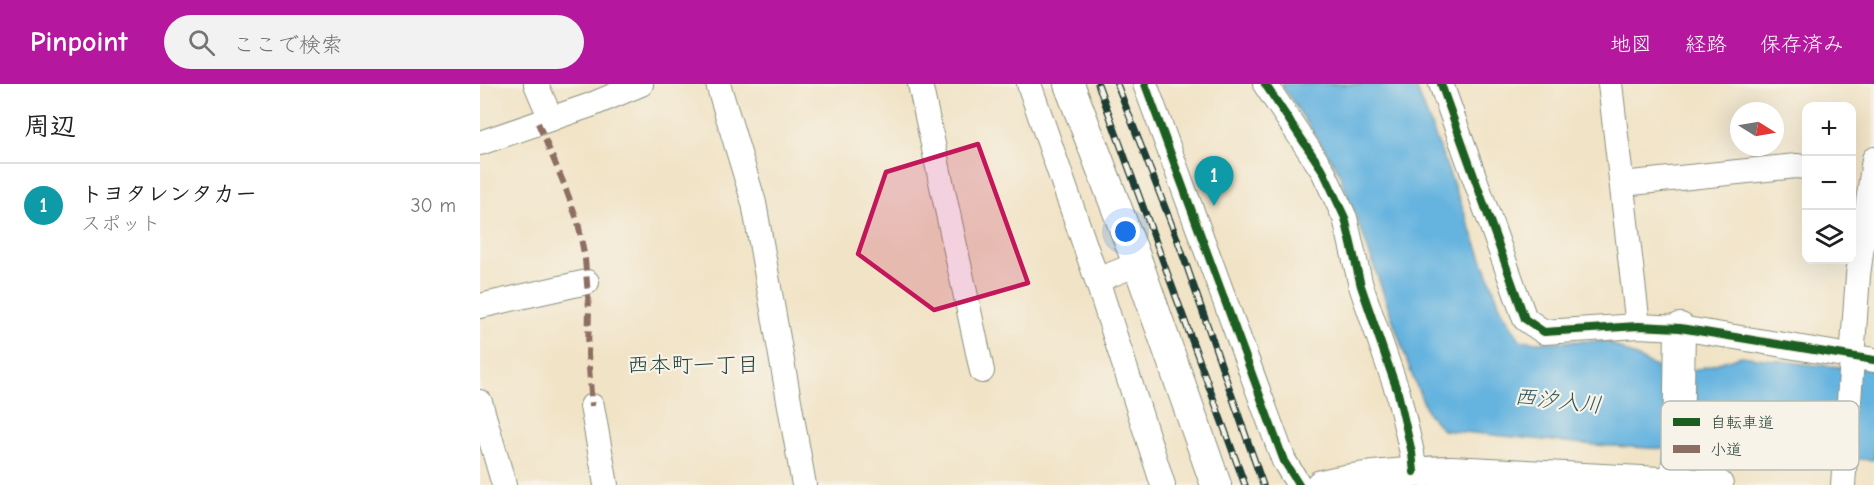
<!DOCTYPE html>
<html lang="ja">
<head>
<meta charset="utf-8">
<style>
	body { margin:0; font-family:"Comic Neue","Klee One",sans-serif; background:#f2f2f2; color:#202124 }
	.controls { position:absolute; right:18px; top:18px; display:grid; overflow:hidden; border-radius:12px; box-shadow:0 6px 24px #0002 }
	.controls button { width:54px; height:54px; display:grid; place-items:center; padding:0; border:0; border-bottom:2px solid #e0e0e0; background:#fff; color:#202124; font:30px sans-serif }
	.compass { position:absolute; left:1250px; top:18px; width:54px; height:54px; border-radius:50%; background:#fff; box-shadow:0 6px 24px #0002; rotate:101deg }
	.you { position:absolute; left:646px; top:148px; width:21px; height:21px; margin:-15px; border:4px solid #fff; border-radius:50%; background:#1a73e8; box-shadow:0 0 0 9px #1a73e833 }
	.badge { display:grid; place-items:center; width:39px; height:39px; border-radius:50%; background:#b5179e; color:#fff; font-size:20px; font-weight:700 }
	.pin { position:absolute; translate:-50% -50px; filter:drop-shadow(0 2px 3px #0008) }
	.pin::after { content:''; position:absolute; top:32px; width:21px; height:18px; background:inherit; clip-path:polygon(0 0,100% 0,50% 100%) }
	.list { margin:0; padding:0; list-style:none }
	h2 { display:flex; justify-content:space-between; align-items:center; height:78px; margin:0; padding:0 24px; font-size:26px }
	h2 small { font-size:20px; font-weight:400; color:#757577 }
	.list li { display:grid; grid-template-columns:39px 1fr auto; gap:18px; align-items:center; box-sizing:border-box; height:84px; padding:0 24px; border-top:2px solid #e0e0e0 }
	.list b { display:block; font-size:22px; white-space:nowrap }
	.list p { margin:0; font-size:20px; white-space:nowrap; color:#757577 }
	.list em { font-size:20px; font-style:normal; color:#757577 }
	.icon { flex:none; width:33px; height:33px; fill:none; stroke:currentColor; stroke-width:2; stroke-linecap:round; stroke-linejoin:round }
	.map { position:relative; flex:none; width:1394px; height:401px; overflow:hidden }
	header { display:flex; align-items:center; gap:36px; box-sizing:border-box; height:84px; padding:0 30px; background:#b5179e; color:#fff }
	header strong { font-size:28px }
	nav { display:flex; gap:33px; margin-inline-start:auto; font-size:21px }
	.search { width:420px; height:54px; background:#f2f2f2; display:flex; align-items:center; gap:15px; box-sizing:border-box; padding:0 21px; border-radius:33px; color:#757577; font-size:22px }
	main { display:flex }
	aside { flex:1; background:#fff }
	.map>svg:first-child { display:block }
	.water { fill:#65b3df; stroke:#42788a; stroke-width:1.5 }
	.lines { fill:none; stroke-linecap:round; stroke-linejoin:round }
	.minor-casing { stroke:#88907d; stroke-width:26 }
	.tertiary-casing { stroke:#88907d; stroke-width:32 }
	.minor { stroke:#fff; stroke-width:24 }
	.tertiary { stroke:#fff; stroke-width:30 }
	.rail-casing { stroke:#1f3d34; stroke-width:7 }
	.rail { stroke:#f7f3e8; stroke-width:4.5; stroke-dasharray:14; stroke-linecap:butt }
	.quiet { stroke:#8d6e63; stroke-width:6; stroke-dasharray:12 6; stroke-linecap:butt }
	.cycleway-casing { stroke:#f7f3e8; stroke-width:11 }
	.cycleway { stroke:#1b5e20; stroke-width:8 }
	.marked { fill:#c2185b; fill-opacity:0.2; stroke:#c2185b; stroke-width:4.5; stroke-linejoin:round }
	.labels { text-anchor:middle; stroke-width:4.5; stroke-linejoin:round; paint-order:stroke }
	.neighbourhood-label { font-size:22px; fill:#1f3d34; stroke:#f7f3e8 }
	.water-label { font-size:22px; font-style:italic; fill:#305a5f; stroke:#f7f3e8 }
	.key { fill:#f7f3e8; stroke:#b6bcb2; stroke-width:1.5 }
	.key-label { font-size:16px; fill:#1f3d34 }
</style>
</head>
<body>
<header>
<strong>Pinpoint</strong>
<div class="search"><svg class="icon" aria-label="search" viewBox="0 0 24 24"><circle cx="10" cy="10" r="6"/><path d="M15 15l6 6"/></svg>ここで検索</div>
<nav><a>地図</a><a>経路</a><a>保存済み</a></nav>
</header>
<main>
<aside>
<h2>周辺<small></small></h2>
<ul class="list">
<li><span class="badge" style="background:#0f9aa8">1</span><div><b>トヨタレンタカー</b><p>スポット</p></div><em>30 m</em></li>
</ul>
</aside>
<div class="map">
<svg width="1394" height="401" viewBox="0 0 1394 401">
	<rect width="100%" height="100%" fill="#f7f3e8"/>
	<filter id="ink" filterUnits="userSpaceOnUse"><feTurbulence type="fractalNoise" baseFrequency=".0167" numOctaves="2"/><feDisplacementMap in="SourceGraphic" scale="12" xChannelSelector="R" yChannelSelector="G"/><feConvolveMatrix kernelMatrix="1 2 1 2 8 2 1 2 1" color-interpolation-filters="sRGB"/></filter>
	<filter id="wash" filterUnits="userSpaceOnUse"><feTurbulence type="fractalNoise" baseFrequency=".008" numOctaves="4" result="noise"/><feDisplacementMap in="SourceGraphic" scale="24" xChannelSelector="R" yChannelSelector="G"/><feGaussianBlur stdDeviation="1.35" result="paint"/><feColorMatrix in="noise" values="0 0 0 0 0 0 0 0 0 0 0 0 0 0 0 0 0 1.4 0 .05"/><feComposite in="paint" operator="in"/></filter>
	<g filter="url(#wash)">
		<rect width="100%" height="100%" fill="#f1e3c6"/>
		<polygon class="water" points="801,0 935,0 1022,227 1040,256 1057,258 1126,257 1179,285 1212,287 1261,272 1334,281 1394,285 1394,376 1114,361 963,346 948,329 932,291 882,148 857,84"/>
	</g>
	<g filter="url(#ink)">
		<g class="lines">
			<g class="minor-casing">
				<g id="minor">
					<polyline points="56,0 71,35"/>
					<polyline points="238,0 274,119 324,401"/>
					<polyline points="440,0 502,287"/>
					<polyline points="549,0 617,196 658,180"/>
					<polyline points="665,0 804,377 819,401"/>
					<polyline points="785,0 843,87 865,134 881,202 918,309 932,369 934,388"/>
					<polyline points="961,0 1045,235 1064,248 1158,242 1200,244 1394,276"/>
					<polyline points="1130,0 1158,242"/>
					<polyline points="0,59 111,21 161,0"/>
					<polyline points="1142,100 1316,82 1326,83"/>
					<polyline points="617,196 683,401"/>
					<polyline points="0,222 107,198"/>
					<polyline points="0,318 24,401"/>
					<polyline points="112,322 126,401"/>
					<polyline points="1363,401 1378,191 1394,75"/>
				</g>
			</g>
			<g class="tertiary-casing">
				<g id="tertiary">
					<polyline points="589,0 658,180 736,401"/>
					<polyline points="1195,399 1198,366 1200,244"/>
					<path d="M841 401C883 391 927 388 971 387L1238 401"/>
				</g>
			</g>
			<use href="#minor" class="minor"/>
			<use href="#tertiary" class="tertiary"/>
			<g class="rail-casing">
				<g id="rail">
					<polyline points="618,0 765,401"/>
					<polyline points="637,0 698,157 783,401"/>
				</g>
			</g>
			<use href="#rail" class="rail"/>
			<polyline class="quiet" points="58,39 84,100 98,138 105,175 109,224 108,271 112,322"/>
			<g class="cycleway-casing">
				<g id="cycleway">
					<polyline points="665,0 804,377 819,401"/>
					<polyline points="785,0 843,87 865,134 881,202 918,309 932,369 934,388"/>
					<polyline points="961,0 1045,235 1064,248 1158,242 1200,244 1394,276"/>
				</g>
			</g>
			<use href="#cycleway" class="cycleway"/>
		</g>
	</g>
	<path class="marked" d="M498 60 548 199 454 226 378 170 406 88Z"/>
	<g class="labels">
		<g class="neighbourhood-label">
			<text x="213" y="288">西本町一丁目</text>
		</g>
		<g class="water-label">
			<text transform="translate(1078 316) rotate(6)" y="8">西汐入川</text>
		</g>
	</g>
	<rect x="1181" y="317" width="198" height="69" rx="9" class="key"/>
	<rect x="1193" y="334" width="27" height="8" fill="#1b5e20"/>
	<rect x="1193" y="361" width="27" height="8" fill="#8d6e63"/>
	<g class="key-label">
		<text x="1230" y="344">自転車道</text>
		<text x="1230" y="371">小道</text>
	</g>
</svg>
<div class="controls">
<button>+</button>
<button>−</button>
<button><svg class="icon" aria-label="layers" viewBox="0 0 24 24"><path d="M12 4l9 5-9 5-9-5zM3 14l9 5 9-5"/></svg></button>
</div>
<svg class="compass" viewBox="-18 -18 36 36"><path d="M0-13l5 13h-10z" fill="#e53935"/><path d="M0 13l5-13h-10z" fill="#757577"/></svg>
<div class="you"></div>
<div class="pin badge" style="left:734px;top:122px;background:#0f9aa8">1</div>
</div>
</main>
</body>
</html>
